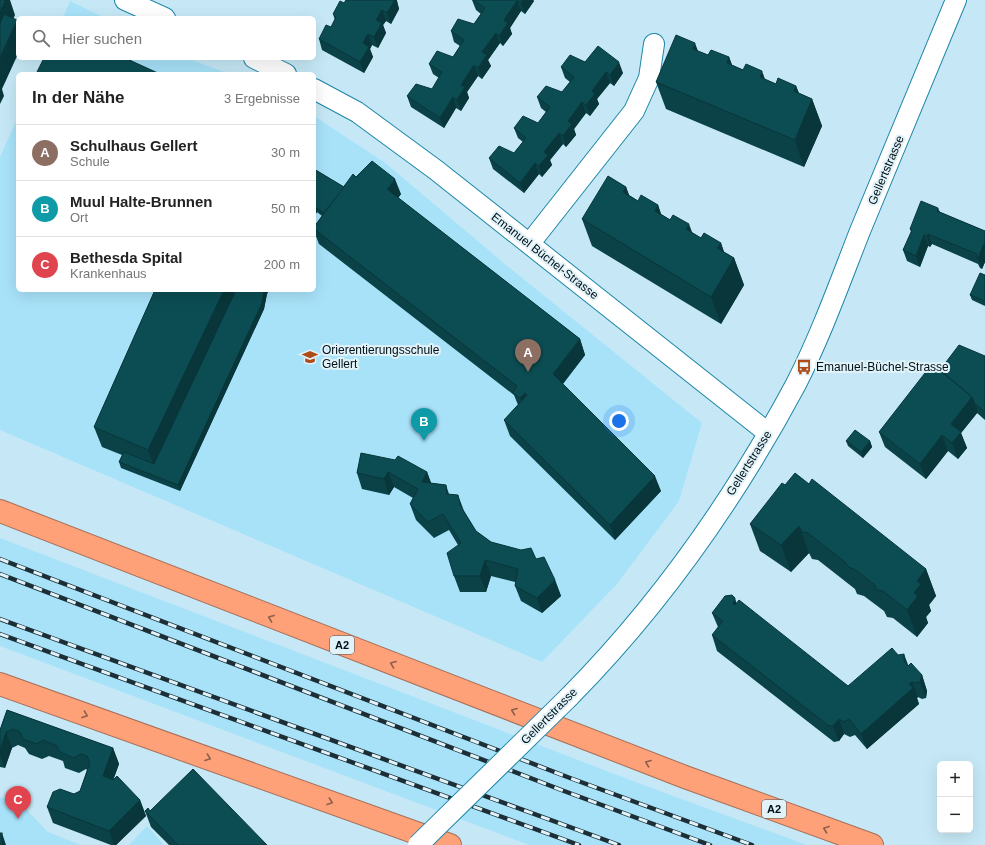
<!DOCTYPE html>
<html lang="de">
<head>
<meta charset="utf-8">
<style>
	body { margin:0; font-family:Helvetica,sans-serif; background:#f6f6f6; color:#222 }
	.controls { position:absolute; right:12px; bottom:12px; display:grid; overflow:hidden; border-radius:6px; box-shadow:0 4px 16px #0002 }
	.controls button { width:36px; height:36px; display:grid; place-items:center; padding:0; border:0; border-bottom:1px solid #e0e0e0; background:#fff; color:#222; font:20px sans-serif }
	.you { position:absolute; left:619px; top:421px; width:14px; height:14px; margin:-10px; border:3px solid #fff; border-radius:50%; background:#1a73e8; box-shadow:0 0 0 6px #1a73e833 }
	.badge { display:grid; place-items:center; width:26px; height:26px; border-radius:50%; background:#af4b16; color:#fff; font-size:13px; font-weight:700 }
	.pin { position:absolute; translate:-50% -33px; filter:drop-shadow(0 1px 2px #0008) }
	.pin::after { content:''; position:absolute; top:21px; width:14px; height:12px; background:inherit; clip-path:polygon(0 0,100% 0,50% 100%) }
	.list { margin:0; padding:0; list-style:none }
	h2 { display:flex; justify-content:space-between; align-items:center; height:52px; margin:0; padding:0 16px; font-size:17px }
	h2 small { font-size:13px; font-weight:400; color:#767676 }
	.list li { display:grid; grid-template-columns:26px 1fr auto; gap:12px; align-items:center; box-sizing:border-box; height:56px; padding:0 16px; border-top:1px solid #e0e0e0 }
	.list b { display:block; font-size:15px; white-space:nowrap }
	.list p { margin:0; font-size:13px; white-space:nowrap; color:#767676 }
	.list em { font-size:13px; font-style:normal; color:#767676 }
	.icon { flex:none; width:22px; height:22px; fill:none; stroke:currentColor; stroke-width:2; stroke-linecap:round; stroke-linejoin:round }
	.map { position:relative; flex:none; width:985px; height:845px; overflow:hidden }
	.search { position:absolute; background:#fff; box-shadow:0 4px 16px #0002; left:16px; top:16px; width:300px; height:44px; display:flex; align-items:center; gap:10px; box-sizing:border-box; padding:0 14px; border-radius:6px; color:#767676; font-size:15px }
	.panel { position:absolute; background:#fff; box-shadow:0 4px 16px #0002; left:16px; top:72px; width:300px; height:220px; border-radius:6px }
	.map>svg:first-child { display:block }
	.built { fill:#a8e2f9 }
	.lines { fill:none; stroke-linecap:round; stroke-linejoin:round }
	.street-casing { stroke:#1c86a7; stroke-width:22 }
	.highway-casing { stroke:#a56e57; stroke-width:24 }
	.street { stroke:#fff; stroke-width:20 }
	.highway { stroke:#fea179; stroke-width:22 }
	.rail-casing { stroke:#1c2e36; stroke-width:4.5 }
	.rail { stroke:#e1f2f9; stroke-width:3; stroke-dasharray:9; stroke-linecap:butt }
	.street-bridge-casing { stroke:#1c86a7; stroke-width:22; stroke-linecap:butt }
	.street-bridge { stroke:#fff; stroke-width:20 }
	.wall { fill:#0a4247 }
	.shaded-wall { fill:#08363a }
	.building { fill:#0c4d53; stroke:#08363a }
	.oneway { stroke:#8c604d }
	.labels { text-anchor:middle; stroke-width:4; stroke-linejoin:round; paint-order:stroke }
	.shield { fill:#e1f2f9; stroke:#44545b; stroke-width:1 }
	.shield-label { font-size:11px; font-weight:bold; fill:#001017 }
	.street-label { font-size:12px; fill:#001017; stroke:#e1f2f9 }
	.poi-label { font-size:12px; fill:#001017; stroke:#e1f2f9; text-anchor:start }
</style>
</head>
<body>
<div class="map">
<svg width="985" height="845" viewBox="0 0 985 845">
	<rect width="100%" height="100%" fill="#c6e8f6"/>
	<g class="built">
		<polygon points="70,1 105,18 63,18"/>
		<polygon points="45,58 186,58 230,74 38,74"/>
		<polygon points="314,116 384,162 511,269 702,423 679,501 617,584 542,662 0,430 0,157 18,117 18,290 314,290"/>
		<polygon points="0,538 638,783 807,845 529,845 0,646"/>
		<polygon points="0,797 22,805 48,832 81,845 0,845"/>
		<polygon points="147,826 164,845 129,845"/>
	</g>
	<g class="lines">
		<g class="street-casing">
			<g id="street">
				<polyline points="125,0 165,18"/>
				<polyline points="254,58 286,74"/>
				<polyline points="314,89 357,112 436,170 768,433"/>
				<polyline points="530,243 634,111 649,78 654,44"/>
				<path d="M569 697C660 605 735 498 796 384 821 335 840 282 860 231 892 154 924 77 956 0"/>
			</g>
		</g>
		<g class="highway-casing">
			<g id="highway">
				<polyline points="0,511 685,777 872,845"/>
				<polyline points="0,684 450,845"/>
			</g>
		</g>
		<use href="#street" class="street"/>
		<use href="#highway" class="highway"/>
		<g class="rail-casing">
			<g id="rail">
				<polyline points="0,559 570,778 752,845"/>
				<polyline points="0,574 564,791 710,845"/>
				<polyline points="0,619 619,845"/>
				<polyline points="0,634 579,845"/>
			</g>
		</g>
		<use href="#rail" class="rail"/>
		<g class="street-bridge-casing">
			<polyline id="street-bridge" points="418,845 569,697"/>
		</g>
		<use href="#street-bridge" class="street-bridge"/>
	</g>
	<g class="wall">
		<polygon points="472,0 533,0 534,1 525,14 521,11 510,28 512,34 503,46 500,43 488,60 491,66 482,79 478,76 467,92 469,98 461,111 456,108 444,128 411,107 407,96 432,89 439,78 433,74 429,64 453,57 460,46 454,42 451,31 474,24 481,14 476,10"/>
		<polygon points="397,1 399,9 391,24 386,21 383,25 386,33 378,48 372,45 370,49 373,57 364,73 322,50 319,39 331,27 335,20 333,14"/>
		<polygon points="698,51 708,55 729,57 732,65 776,84 796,86 799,93 812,99 822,126 804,167 666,109 656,82"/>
		<polygon points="585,62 623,73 614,86 610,83 597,99 599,104 590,116 586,113 574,129 576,135 566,147 563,144 550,160 552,165 542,177 539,174 524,193 493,169 489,158 514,153 523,142 518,138 514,128 538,123 546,112 541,108 537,97 562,92 570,82 565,78 561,67"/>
		<polygon points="314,169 344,187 356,177 401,194 398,198 580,339 585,355 563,384 661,491 615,540 510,436 504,420 518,405 514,395 319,244 314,231 314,227 322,216 317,212 314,217"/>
		<polygon points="626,187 629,195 638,201 658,205 661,214 701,238 721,243 724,252 734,258 744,285 721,324 592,246 582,219"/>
		<polygon points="938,208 940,212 985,231 985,262 982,269 980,268 978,264 932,244 930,247 928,246 920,267 907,261 903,250 911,232 910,229"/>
		<polygon points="985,275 985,306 972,300 970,295"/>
		<polygon points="155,290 269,290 267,294 264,309 180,491 121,468 119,462 122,455 102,447 94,427"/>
		<polygon points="985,356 985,420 977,413 961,433 967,448 958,459 948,451 926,479 885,447 879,432 940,370"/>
		<polygon points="846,441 870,441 872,447 863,458 848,446"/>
		<polygon points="361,453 427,472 431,483 446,485 449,494 464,512 476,531 491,542 536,559 555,580 561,596 542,613 521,601 515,586 515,582 491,576 486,592 460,592 454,576 458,545 449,530 434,538 416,520 410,504 413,498 394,487 389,495 362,489 357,473"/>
		<polygon points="785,485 926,569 936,596 929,605 931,611 926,617 928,623 917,637 893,618 887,617 884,611 864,596 857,594 855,589 818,560 812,559 809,553 791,572 760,551 750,524"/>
		<polygon points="737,603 848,686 898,655 908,666 922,675 927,691 926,698 922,699 918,697 917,698 919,704 867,749 855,735 850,737 844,734 839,741 834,742 717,651 712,635 718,627 712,613"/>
		<polygon points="7,710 113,748 119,764 113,780 140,800 146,816 116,845 111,845 53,823 47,807 80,791 87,770 86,769 79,773 65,768 63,761 49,756 42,759 29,754 25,748 18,745 12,748 5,768 0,767 0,730"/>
		<polygon points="145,811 150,811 267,845 169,845 151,827"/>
	</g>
	<g class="shaded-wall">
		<polygon points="5,0 10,0 15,15 0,48 0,12"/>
		<polygon points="392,0 397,0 397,1 399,9 391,24 387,13"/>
		<polygon points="523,0 533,0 534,1 525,14 521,3"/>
		<polygon points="517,1 521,11 510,28 512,34 503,46 499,36 504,20"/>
		<polygon points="382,10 386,21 383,25 386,33 378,48 374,37 376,20"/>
		<polygon points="17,20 18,23 18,54 2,89 4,96 0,104 0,57"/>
		<polygon points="496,33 500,43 488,60 491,66 482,79 478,68 482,52"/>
		<polygon points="368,34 372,45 370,49 373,57 364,73 360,62 363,43"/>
		<polygon points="695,43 705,70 693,49"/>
		<polygon points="729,57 739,84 727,63"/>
		<polygon points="619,62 623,73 614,86 610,75"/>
		<polygon points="474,65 478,76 467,92 469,98 461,111 457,100 461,85"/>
		<polygon points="762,71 772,98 760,77"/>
		<polygon points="606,72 610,83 597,99 599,104 590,116 586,105 592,91"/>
		<polygon points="796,86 806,113 794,91"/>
		<polygon points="453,97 456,108 444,128 440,118"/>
		<polygon points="812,99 822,126 804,167 795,140"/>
		<polygon points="582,102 586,113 574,129 576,135 566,147 563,136 568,121"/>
		<polygon points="559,133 563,144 550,160 552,165 542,177 539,166 544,152"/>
		<polygon points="535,163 539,174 524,193 520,183"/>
		<polygon points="395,179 401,194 393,205 387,189"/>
		<polygon points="626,187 636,214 623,192"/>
		<polygon points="658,205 667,232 655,211"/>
		<polygon points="315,207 317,212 314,217 314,208"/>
		<polygon points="689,224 699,251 686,229"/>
		<polygon points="928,234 932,244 930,247 927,236"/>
		<polygon points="924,235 928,246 920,267 916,256"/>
		<polygon points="985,242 985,262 982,269 978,258"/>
		<polygon points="721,243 729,267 734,258 744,285 721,324 711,297 717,248"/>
		<polygon points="224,290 238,290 155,470 148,450"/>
		<polygon points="264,290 269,290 267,294 264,309 180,491 178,485"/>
		<polygon points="580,339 585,355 558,390 553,374"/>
		<polygon points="525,393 530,408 526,414 520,398"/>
		<polygon points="972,397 978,412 961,433 967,448 958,459 952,443 951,424"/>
		<polygon points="942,435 948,451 926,479 920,464"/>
		<polygon points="870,441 872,447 863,458 861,452"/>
		<polygon points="388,472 394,487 389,495 384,479"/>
		<polygon points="427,472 433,488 422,482"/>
		<polygon points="655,476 661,491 615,540 610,525"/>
		<polygon points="458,495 464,511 460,505"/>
		<polygon points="799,526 809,553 791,572 781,545"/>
		<polygon points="485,560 491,576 486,592 480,576"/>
		<polygon points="926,569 936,596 929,605 931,611 926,617 928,623 917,637 907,610 914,593 917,581"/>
		<polygon points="555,580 561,596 542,613 537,598"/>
		<polygon points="735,598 740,614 733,604"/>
		<polygon points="904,654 910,670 904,661"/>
		<polygon points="922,675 927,691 926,698 920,682"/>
		<polygon points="912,682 918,697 917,698 919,704 867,749 861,734"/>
		<polygon points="839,719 844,734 839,741 833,726"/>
		<polygon points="6,732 12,748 5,768 0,755 0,751"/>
		<polygon points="113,748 119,764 109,792 103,776"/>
		<polygon points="140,800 146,816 116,845 114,845 109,831"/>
		<polygon points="2,833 6,845 2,845"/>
	</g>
	<g class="building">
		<polygon points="0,0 5,0 0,12"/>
		<polygon points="346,0 395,0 387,13 382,10 376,20 382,23 374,37 368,34 363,43 369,47 360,62 319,39 326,25 331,27 336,17 333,14 340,1 344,3"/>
		<polygon points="473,0 523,0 521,3 517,1 504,20 508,23 499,36 496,33 482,52 487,55 478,68 474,65 461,85 465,87 457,100 453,97 440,118 407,96 416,84 432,89 442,72 429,64 437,51 453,57 464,40 451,31 458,19 474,24 485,8"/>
		<polygon points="4,14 17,20 0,57 0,24"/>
		<polygon points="676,35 695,43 693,49 708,55 711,50 729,57 727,63 743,70 746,64 762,71 760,77 776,84 778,78 796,86 794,91 812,99 795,140 656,82"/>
		<polygon points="598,46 619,62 610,75 606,72 592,91 595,94 586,105 582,102 568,121 572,124 563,136 559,133 544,152 548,155 539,166 535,163 520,183 489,158 499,146 514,153 526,138 514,128 523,116 538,123 550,107 537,97 546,86 562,92 574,77 561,67 570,55 585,62"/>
		<polygon points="44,58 125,58 160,74 36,74"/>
		<polygon points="372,161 395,179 387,189 580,339 553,374 655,476 610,525 504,420 527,395 525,393 520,398 513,393 517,386 314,229 314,227 353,174 356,177"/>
		<polygon points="314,169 344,187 324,213 315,207 314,208"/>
		<polygon points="608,176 626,187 623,192 638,201 641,195 658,205 655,211 670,220 673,215 689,224 686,229 701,238 704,233 721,243 717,248 734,258 711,297 582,219"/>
		<polygon points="921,201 938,208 937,211 985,231 985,242 978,258 976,257 977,254 928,234 927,236 924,235 916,256 903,250 912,230 910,229"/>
		<polygon points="980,273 985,275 985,301 970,295"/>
		<polygon points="155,290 224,290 148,450 94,427"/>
		<polygon points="236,290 264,290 262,303 178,485 119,462 124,452 154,464"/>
		<polygon points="959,345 985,356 985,412 975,404 972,397 940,370"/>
		<polygon points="932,364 972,397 951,424 961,432 952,443 942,435 920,464 879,432"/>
		<polygon points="855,430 870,441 861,452 846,441"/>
		<polygon points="361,453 395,460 398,456 427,472 422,482 446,485 447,494 458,495 460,505 476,531 491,542 521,550 531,548 536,559 544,557 555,580 537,598 515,586 518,569 485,560 480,576 454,576 447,553 461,543 443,514 428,522 410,504 418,489 388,472 384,479 357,473"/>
		<polygon points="795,473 809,484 812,479 926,569 917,581 921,584 914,593 918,596 907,610 883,591 877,590 874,584 854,569 848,567 845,562 808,533 802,532 799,526 781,545 750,524 782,483 785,485"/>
		<polygon points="732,595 735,598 733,604 735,605 739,600 848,686 892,648 898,655 904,654 904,661 908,666 911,663 922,675 920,682 916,683 912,682 909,684 913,688 861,734 849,719 844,722 839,719 833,726 829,726 712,635 723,621 712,613 725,596"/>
		<polygon points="7,710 113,748 103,776 113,780 117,776 140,800 109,831 47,807 53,792 60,789 74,794 80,791 90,763 87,756 80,754 74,758 60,752 57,746 43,740 37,744 23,739 20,732 13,729 6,732 0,751 0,730"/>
		<polygon points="193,769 267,845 178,845 145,811 148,808 150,811"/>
		<rect x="0" y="833" width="2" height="12"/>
	</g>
	<defs><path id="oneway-chevron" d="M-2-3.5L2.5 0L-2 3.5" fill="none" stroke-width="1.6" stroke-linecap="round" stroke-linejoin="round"/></defs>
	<g class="oneway">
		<use href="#oneway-chevron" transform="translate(271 618) rotate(-159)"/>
		<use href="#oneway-chevron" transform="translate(393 664) rotate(-159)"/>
		<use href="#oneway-chevron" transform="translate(514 711) rotate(-159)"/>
		<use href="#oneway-chevron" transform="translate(85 715) rotate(20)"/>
		<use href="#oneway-chevron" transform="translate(208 758) rotate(20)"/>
		<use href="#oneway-chevron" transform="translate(648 763) rotate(-159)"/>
		<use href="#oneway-chevron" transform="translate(330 802) rotate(20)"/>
		<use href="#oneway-chevron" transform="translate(826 829) rotate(-160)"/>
	</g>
	<defs>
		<g id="school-bare" transform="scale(1.2)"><path d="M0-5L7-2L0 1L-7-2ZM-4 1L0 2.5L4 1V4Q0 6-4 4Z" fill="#af4b16" stroke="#e1f2f9" stroke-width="2.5" paint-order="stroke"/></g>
		<g id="bus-bare" transform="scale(1.2)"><path d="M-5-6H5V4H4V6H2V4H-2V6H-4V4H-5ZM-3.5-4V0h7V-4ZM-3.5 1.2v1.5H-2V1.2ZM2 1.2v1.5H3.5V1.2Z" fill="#af4b16" stroke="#e1f2f9" stroke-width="2.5" paint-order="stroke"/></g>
	</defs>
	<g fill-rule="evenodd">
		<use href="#school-bare" x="310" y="357"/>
		<use href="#bus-bare" x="804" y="367"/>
	</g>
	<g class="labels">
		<g class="shield">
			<rect x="330" y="636" width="24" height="18" rx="3"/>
			<rect x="762" y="800" width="24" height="18" rx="3"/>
		</g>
		<g class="shield-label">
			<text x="342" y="649">A2</text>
			<text x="774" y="813">A2</text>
		</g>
		<g class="street-label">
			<text transform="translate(886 170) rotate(-67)" y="4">Gellertstrasse</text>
			<text transform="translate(545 256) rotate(38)" y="4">Emanuel Büchel-Strasse</text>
			<text transform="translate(749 463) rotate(-58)" y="4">Gellertstrasse</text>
			<text transform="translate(549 716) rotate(-45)" y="4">Gellertstrasse</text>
		</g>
		<g class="poi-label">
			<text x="322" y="354">Orierentierungsschule<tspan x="322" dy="14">Gellert</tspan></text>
			<text x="816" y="371">Emanuel-Büchel-Strasse</text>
		</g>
	</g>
</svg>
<div class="controls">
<button>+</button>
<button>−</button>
</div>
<div class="you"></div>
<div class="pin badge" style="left:528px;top:372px;background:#8d6e63">A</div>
<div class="pin badge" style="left:424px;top:441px;background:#0f9aa8">B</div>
<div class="pin badge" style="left:18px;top:819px;background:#e0444e">C</div>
<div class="search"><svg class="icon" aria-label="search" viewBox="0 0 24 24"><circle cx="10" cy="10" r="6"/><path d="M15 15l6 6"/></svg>Hier suchen</div>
<section class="panel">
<h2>In der Nähe<small>3 Ergebnisse</small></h2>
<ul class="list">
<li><span class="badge" style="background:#8d6e63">A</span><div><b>Schulhaus Gellert</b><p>Schule</p></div><em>30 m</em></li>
<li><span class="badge" style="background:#0f9aa8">B</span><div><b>Muul Halte-Brunnen</b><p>Ort</p></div><em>50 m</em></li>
<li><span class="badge" style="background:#e0444e">C</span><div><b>Bethesda Spital</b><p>Krankenhaus</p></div><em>200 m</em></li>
</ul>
</section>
</div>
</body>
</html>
